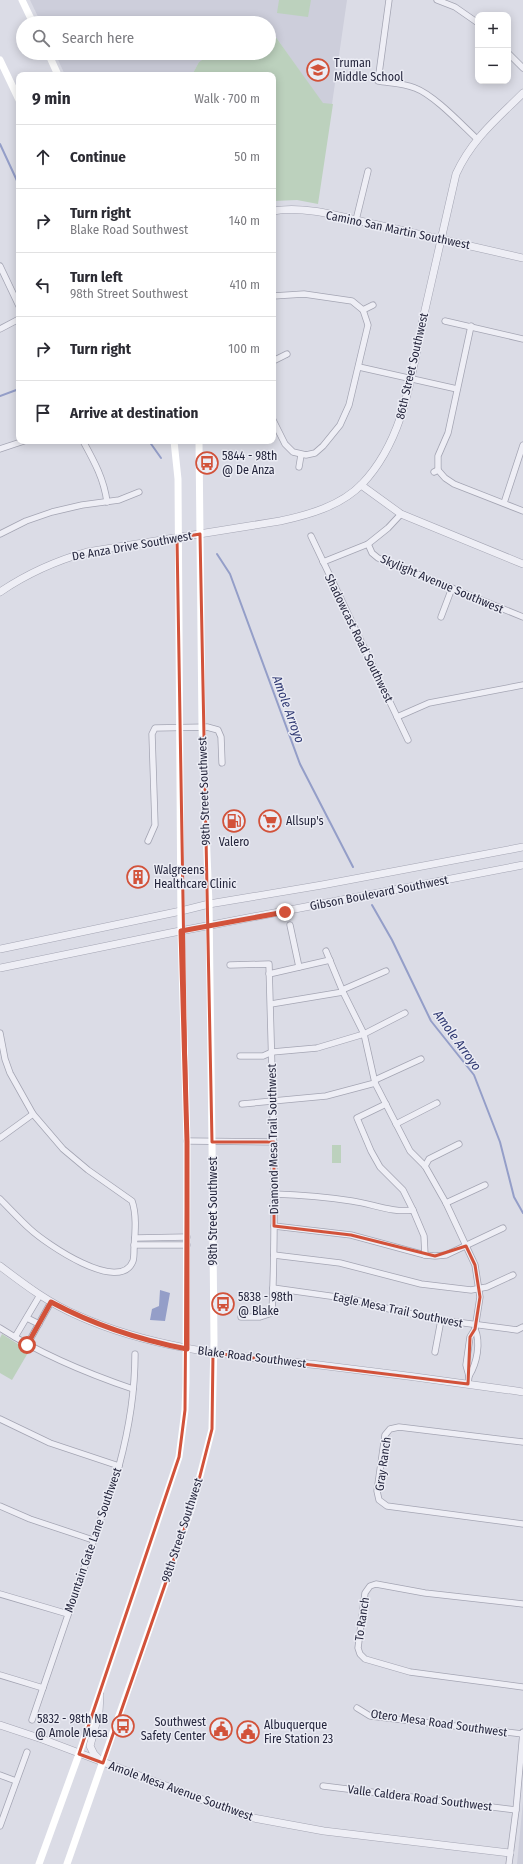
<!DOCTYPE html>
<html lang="en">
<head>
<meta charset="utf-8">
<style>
	body { margin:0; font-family:"Fira Sans Condensed",sans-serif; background:#f7f7f7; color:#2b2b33 }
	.controls { position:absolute; right:12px; top:12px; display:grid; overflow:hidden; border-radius:8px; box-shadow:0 2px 10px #0003 }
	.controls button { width:36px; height:36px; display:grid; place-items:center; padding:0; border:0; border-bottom:1px solid #e1e1e2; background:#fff; color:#2b2b33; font:20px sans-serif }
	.stop { position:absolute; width:12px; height:12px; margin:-9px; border:3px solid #d2523a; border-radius:50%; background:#fff }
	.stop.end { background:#d2523a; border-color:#fff; box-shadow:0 1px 4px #0008 }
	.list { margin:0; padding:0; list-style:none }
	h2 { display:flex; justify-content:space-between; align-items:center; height:52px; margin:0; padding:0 16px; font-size:17px }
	h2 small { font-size:13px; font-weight:400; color:#7c7c81 }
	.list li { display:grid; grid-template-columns:26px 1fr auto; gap:12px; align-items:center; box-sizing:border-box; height:64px; padding:0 16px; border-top:1px solid #e1e1e2 }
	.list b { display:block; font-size:15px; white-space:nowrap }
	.list p { margin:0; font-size:13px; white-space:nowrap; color:#7c7c81 }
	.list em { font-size:13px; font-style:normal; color:#7c7c81 }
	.icon { flex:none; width:22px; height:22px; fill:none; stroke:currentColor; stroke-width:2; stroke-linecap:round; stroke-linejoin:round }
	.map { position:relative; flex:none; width:523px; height:1864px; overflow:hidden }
	.search { position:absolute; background:#fff; box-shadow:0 2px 10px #0003; left:16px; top:16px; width:260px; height:44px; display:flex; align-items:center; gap:10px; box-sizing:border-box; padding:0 14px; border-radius:22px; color:#7c7c81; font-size:15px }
	.panel { position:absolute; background:#fff; box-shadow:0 2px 10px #0003; left:16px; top:72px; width:260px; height:372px; border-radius:8px }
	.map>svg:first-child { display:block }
	.built { fill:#cdcedb }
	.green { fill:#bcd1bd }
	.water { fill:#949ec8 }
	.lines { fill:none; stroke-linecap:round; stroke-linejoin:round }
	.stream { stroke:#949ec8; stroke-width:2 }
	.minor-casing { stroke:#a4a5b3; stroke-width:7 }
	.tertiary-casing { stroke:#a4a5b3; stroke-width:8 }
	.minor { stroke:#eeeef5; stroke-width:5.5 }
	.tertiary { stroke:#eeeef5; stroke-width:7 }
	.secondary { stroke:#fff; stroke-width:7 }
	.route { stroke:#d2523a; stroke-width:5 }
	.marked { fill:none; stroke:#d2523a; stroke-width:3; stroke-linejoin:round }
	.labels { text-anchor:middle; stroke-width:3; stroke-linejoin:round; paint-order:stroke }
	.poi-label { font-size:12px; fill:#25263d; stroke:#ebecf4; text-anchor:start }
	.street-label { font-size:12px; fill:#25263d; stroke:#ebecf4 }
	.water-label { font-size:13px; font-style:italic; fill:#2e3872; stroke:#ebecf4 }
</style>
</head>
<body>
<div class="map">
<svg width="523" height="1864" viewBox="0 0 523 1864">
	<rect width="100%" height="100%" fill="#dbdce6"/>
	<g class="built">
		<polygon points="30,0 347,0 332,104 323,104 275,36 269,34 269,23 41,23"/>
		<polygon points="55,53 212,53 199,62 192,75 65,75"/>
		<polygon points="523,1801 523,1864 517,1864"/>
	</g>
	<g class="green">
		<polygon points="279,0 311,0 308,17 277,13"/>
		<polygon points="269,34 275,36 323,103 333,104 318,204 297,200 273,201 273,75 192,75 199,62 212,53 269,53"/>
		<rect x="332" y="1145" width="9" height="18"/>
		<polygon points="2,1334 29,1351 12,1380 0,1373 0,1338"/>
	</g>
	<polygon class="water" points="160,1290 170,1293 165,1321 150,1320 152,1309 159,1306"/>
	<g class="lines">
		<g class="stream">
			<polyline points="0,144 19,185"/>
			<polyline points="0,396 19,389"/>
			<polyline points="149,441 161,458"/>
			<polyline points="217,554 230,574 300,764 353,867"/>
			<polyline points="372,905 392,940 431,1021 474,1075 500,1142 514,1197 523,1213"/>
		</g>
		<g class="minor-casing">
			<g id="minor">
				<path d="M389 0 378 81C390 83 403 83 415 88 434 95 461 124 477 139"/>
				<polyline points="437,0 455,7 478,23"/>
				<polyline points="508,53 523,68"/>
				<polyline points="356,220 368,171"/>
				<polyline points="0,266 19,306"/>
				<polyline points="273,296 304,294 352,301 363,310 368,325 349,405 340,425 323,446 315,453 306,455 293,452 285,444 273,420"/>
				<polyline points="363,310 373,305"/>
				<polyline points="445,321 523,339"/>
				<polyline points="0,329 19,319"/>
				<polyline points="273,361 287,354"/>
				<polyline points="359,367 457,389"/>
				<path d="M83 441C94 461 104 479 107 502"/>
				<polyline points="0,449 24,441"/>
				<polyline points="299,467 301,455"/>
				<polyline points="438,470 438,456 448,433 471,326"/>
				<polyline points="434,472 438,470 445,478 454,484 523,511"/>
				<polyline points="504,503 523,445"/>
				<polyline points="0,534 26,521 52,512 82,505 119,500 139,492"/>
				<polyline points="311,536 408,740"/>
				<polyline points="368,544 372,553 378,558 523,617"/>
				<polyline points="323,562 368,544 388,528 401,514"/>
				<polyline points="441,617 452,588"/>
				<polyline points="397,717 429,703 523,685"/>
				<polyline points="148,841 155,825 152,734 155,728 207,727 218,730 221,737 222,763"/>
				<polyline points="290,925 299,967"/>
				<polyline points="326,951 343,992 364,1034 375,1083 410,1151 425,1166 446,1203 475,1265 480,1297 475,1329 470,1337 466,1365 469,1376 468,1384"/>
				<path d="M230 965 269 964C272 1080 277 1197 272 1313L260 1317H241"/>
				<polyline points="269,974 330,960"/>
				<polyline points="342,990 386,971"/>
				<polyline points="271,1004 343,992"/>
				<path d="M0 1033 5 1059 10 1073 33 1114 63 1149 88 1170 132 1201C137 1215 135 1234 134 1249 134 1253 134 1258 133 1261 120 1295 45 1243 30 1229 20 1220 10 1209 0 1199"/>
				<polyline points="240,1056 263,1056 272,1052 317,1048 364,1034 405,1013"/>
				<polyline points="375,1080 421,1059"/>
				<polyline points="242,1104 326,1096 375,1083"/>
				<polyline points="386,1104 357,1118 371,1151 380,1167 403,1190 413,1210 424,1236 425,1255"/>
				<polyline points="396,1124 437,1103"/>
				<polyline points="0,1138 33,1114"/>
				<polyline points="187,1141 274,1142"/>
				<polyline points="425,1166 429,1159 459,1144"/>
				<path d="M274 1194C300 1195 326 1197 352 1201 373 1204 392 1213 413 1210"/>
				<polyline points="446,1203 485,1185"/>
				<polyline points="274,1226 351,1235 425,1255 435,1256 446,1255 503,1228"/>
				<polyline points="135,1238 187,1237"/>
				<polyline points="134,1245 187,1245"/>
				<polyline points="274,1255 340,1263 421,1284 471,1290 487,1287 513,1275"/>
				<polyline points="273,1288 351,1299 397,1311 441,1320 517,1330 523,1327"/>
				<polyline points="27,1318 39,1324"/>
				<path d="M0 1328C42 1355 86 1373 133 1389"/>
				<polyline points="15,1337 40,1295"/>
				<polyline points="27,1345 51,1302"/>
				<polyline points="435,1352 441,1320"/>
				<path d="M469 1376C477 1363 481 1343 475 1329"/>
				<polyline points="0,1419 50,1443 119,1466"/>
				<polyline points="523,1442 399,1427 390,1429 385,1435 377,1491 379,1500 387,1506 523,1524"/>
				<polyline points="0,1506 30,1519 93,1540"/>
				<polyline points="0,1594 68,1614"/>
				<polyline points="523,1604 425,1593 376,1584 370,1586 365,1593 358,1648 360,1654 365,1659 410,1672 523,1687"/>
				<polyline points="0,1675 43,1688"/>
				<polyline points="357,1708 370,1716 523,1734"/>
				<path d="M32 1720 119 1466C129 1429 135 1392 135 1354"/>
				<polyline points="0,1775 16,1781"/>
				<polyline points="323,1786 516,1810"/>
				<polyline points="0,1826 27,1752"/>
				<polyline points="509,1864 516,1810 523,1732"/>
			</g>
		</g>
		<g class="tertiary-casing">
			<g id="tertiary">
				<path d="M273 211C307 205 345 218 378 225 426 236 475 247 523 258"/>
				<polyline points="361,485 401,514 523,564"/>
				<path d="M0 592C28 573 55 561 87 552L280 521C308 515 341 506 362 484 406 438 412 370 425 310 435 265 446 219 456 174 472 139 496 120 523 93"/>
				<polyline points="0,949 181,911 209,904 322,885 523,847"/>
				<polyline points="0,968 170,933 523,865"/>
				<path d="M0 1266C25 1285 50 1304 79 1316 155 1350 237 1356 319 1365 387 1373 455 1382 523 1392"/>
				<polyline points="100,1695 99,1712 90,1746 94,1754 101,1761"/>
				<polyline points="0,1725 42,1739 248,1817 324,1831 510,1853"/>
			</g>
		</g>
		<use href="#minor" class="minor"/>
		<use href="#tertiary" class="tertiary"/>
		<g class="secondary">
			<polyline points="22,0 33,23"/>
			<polyline points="48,53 58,75"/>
			<polyline points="0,60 19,100"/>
			<polyline points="39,1864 79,1754 179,1457 185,1410 186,1382 187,1141 181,931 178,479 174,441"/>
			<polyline points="67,1864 192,1507 212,1429 214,1341 212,1142 209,904 202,727 199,441"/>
		</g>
	</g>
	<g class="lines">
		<path class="route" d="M27 1345 51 1302C94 1325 140 1340 187 1349V1141L181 931 285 912"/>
	</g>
	<path class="marked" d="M200 534 212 1142H274V1226L351 1235 435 1256 466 1246 475 1265 480 1297 475 1329 470 1337 468 1384 213 1353 212 1429 192 1507 103 1763 79 1754 179 1457 185 1410 187 1141 177 538Z"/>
	<defs>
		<g id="school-ring" transform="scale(1.15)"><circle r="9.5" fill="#ebecf4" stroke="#d2523a" stroke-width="1.5"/><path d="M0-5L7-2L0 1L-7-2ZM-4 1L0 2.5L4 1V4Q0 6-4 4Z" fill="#d2523a"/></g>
		<g id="bus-ring" transform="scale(1.15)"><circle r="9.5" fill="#ebecf4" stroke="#d2523a" stroke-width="1.5"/><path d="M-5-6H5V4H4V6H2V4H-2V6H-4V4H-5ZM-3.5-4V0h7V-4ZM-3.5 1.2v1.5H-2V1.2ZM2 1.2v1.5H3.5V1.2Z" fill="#d2523a"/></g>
		<g id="fuel-ring" transform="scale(1.15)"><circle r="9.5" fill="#ebecf4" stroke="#d2523a" stroke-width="1.5"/><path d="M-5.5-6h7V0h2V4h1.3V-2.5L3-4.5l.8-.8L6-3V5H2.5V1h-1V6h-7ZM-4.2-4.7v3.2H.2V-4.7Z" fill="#d2523a"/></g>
		<g id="supermarket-ring" transform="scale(1.15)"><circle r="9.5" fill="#ebecf4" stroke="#d2523a" stroke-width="1.5"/><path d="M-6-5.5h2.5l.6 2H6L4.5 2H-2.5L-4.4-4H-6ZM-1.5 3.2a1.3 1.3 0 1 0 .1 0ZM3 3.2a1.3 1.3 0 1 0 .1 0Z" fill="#d2523a"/></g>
		<g id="building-ring" transform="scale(1.15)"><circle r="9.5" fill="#ebecf4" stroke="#d2523a" stroke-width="1.5"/><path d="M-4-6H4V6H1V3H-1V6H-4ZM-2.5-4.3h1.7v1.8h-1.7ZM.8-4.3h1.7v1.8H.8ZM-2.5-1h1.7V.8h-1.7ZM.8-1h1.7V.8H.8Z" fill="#d2523a"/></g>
		<g id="civic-ring" transform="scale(1.15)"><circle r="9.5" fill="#ebecf4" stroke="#d2523a" stroke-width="1.5"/><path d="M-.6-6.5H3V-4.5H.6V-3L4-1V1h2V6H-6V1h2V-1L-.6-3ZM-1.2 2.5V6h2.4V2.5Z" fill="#d2523a"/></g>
	</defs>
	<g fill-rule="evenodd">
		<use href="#school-ring" x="318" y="70"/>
		<use href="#bus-ring" x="207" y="463"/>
		<use href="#fuel-ring" x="234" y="821"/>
		<use href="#supermarket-ring" x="270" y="821"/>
		<use href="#building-ring" x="138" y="877"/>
		<use href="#bus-ring" x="223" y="1304"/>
		<use href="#bus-ring" x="123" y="1726"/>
		<use href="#civic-ring" x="221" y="1729"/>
		<use href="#civic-ring" x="248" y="1732"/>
	</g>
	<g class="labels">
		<g class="poi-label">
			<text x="334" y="67">Truman<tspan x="334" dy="14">Middle School</tspan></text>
			<text x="222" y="460">5844 - 98th<tspan x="222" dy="14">@ De Anza</tspan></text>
			<text x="286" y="825">Allsup's</text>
			<text x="234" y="846" text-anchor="middle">Valero</text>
			<text x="154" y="874">Walgreens<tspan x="154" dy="14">Healthcare Clinic</tspan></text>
			<text x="238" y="1301">5838 - 98th<tspan x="238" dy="14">@ Blake</tspan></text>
			<text x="108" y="1723" text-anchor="end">5832 - 98th NB<tspan x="108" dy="14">@ Amole Mesa</tspan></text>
			<text x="206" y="1726" text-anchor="end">Southwest<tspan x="206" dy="14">Safety Center</tspan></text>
			<text x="264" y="1729">Albuquerque<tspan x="264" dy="14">Fire Station 23</tspan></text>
		</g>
		<g class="street-label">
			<text transform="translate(398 230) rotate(12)" y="4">Camino San Martin Southwest</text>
			<text transform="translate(412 366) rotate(-77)" y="4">86th Street Southwest</text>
			<text transform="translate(132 546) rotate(-10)" y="4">De Anza Drive Southwest</text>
			<text transform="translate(442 584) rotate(23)" y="4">Skylight Avenue Southwest</text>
			<text transform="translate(359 638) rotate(64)" y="4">Shadowcast Road Southwest</text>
			<text transform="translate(204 791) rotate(-92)" y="4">98th Street Southwest</text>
			<text transform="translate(379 893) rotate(-11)" y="4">Gibson Boulevard Southwest</text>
			<text transform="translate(273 1139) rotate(-91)" y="4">Diamond Mesa Trail Southwest</text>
			<text transform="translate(213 1211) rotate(-90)" y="4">98th Street Southwest</text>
			<text transform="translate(398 1310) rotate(12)" y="4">Eagle Mesa Trail Southwest</text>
			<text transform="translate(252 1357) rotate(7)" y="4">Blake Road Southwest</text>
			<text transform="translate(383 1464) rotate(-82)" y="4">Gray Ranch</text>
			<text transform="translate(182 1530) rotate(-72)" y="4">98th Street Southwest</text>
			<text transform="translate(93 1540) rotate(-71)" y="4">Mountain Gate Lane Southwest</text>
			<text transform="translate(362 1619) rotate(-82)" y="4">To Ranch</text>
			<text transform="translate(439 1723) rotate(8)" y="4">Otero Mesa Road Southwest</text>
			<text transform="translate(181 1791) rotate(20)" y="4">Amole Mesa Avenue Southwest</text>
			<text transform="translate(420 1798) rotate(7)" y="4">Valle Caldera Road Southwest</text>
		</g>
		<g class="water-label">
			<text transform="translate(289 709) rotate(70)" y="5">Amole Arroyo</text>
			<text transform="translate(458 1040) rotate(54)" y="5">Amole Arroyo</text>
		</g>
	</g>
</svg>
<div class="controls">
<button>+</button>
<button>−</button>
</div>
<div class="stop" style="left:27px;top:1345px"></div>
<div class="stop end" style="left:285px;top:912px"></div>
<div class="search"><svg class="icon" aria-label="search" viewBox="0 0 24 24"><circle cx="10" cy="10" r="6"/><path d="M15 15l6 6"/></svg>Search here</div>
<section class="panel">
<h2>9 min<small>Walk · 700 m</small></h2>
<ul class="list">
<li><svg class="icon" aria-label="ahead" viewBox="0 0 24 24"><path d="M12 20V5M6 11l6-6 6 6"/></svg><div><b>Continue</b></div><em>50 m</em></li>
<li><svg class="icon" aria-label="right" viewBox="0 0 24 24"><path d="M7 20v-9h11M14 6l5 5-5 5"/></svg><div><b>Turn right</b><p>Blake Road Southwest</p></div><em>140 m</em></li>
<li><svg class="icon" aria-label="left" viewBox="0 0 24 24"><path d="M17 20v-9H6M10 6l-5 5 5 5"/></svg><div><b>Turn left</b><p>98th Street Southwest</p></div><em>410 m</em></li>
<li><svg class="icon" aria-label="right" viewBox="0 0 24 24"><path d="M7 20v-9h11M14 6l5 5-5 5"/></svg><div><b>Turn right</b></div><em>100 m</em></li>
<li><svg class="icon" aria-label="arrive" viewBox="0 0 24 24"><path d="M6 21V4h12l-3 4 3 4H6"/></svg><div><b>Arrive at destination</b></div></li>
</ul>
</section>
</div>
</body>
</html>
